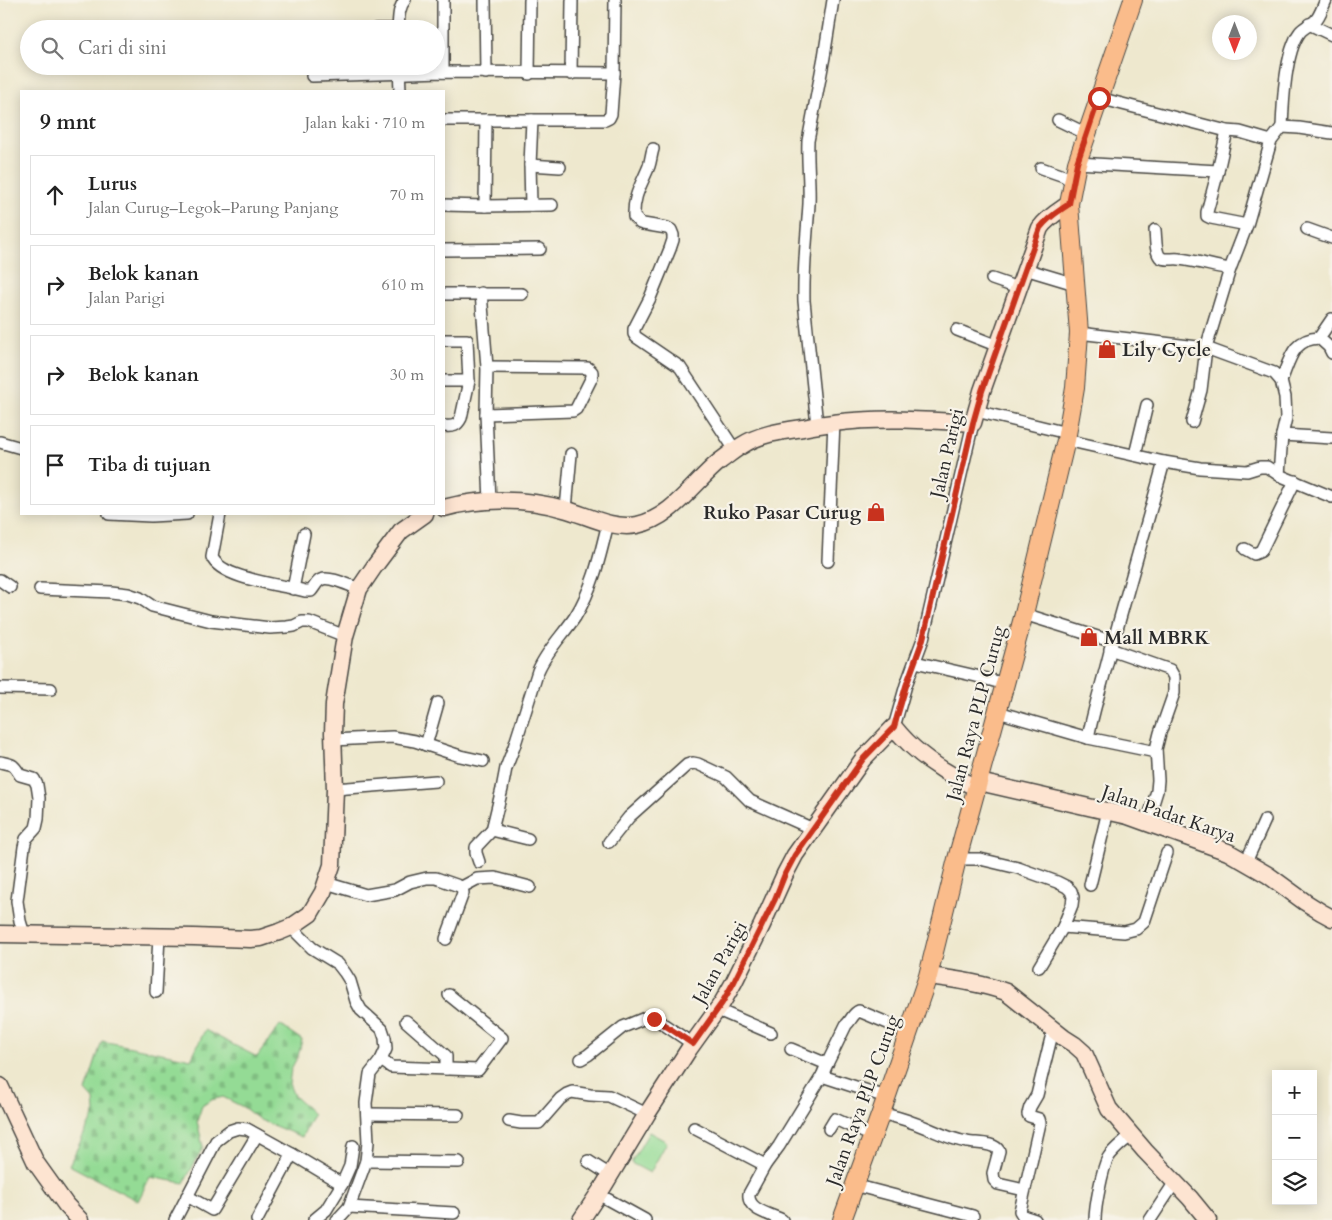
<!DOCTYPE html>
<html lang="id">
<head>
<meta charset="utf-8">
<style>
	body { margin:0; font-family:Cardo,serif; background:#f6f6f6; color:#222 }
	.controls { position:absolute; right:15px; bottom:15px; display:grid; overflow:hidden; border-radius:0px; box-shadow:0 2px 12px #0003 }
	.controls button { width:45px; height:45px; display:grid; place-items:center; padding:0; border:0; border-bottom:1px solid #e0e0e0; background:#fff; color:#222; font:25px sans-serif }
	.compass { position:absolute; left:1212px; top:15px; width:45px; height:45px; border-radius:50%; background:#fff; box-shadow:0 2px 12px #0003; rotate:180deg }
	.stop { position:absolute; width:15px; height:15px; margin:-11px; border:4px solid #c8321e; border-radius:50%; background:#fff }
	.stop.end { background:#c8321e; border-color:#fff; box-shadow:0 1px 5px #0008 }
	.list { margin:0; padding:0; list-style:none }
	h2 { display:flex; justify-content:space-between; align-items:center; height:65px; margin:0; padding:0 20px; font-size:21px }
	h2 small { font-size:16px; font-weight:400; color:#767676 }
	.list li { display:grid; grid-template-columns:32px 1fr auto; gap:15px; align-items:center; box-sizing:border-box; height:80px; margin:0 10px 10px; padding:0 10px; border:1px solid #e0e0e0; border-radius:0px }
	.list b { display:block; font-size:19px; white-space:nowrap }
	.list p { margin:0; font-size:16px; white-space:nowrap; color:#767676 }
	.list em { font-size:16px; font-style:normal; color:#767676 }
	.icon { flex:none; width:28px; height:28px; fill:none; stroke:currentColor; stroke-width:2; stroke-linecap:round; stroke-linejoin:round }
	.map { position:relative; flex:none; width:1332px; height:1220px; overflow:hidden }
	.search { position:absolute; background:#fff; box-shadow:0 2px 12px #0003; left:20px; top:20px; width:425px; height:55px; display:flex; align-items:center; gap:12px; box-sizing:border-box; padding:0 18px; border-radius:28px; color:#767676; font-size:19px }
	.panel { position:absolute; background:#fff; box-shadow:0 2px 12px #0003; left:20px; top:90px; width:425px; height:425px; border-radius:0px }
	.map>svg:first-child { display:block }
	.cemetery { fill:url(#cemetery-stones); stroke:#608360 }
	.pitch { fill:#94db95; stroke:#608360 }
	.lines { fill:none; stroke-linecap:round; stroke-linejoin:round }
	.street-casing { stroke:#484743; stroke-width:14 }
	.secondary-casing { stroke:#484743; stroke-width:19 }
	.primary-casing { stroke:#484743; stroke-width:20 }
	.street { stroke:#fff; stroke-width:11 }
	.secondary { stroke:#fde4d1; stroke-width:16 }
	.primary { stroke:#fabc8b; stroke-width:18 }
	.route { stroke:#c8321e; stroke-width:6 }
	.labels { text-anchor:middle; stroke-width:4.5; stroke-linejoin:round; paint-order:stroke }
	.poi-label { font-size:19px; font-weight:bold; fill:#2b2b2b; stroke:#f7f3e8; text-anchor:start }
	.street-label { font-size:19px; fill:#2b2b2b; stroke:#f7f3e8 }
</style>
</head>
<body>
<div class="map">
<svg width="1332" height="1220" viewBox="0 0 1332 1220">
	<defs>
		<pattern id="cemetery-stones" width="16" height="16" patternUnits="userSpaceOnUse" patternTransform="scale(1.25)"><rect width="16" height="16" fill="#94db95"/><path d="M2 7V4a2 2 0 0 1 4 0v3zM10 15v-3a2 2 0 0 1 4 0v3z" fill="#80bc81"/></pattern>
	</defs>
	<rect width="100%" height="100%" fill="#f7f3e8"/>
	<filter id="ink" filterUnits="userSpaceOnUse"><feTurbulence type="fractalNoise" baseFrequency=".02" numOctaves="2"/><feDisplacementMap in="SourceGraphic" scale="10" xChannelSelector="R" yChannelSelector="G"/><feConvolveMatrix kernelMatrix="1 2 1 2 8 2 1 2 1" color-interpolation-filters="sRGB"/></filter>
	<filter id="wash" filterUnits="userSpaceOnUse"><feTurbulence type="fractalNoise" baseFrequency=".0096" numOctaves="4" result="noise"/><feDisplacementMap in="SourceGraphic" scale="20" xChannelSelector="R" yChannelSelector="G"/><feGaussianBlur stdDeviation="1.12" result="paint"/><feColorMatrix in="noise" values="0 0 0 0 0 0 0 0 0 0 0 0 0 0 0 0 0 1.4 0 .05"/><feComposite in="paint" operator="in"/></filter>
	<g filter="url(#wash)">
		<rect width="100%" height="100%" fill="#eee8ce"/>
		<polygon class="cemetery" points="280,1025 302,1040 298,1056 291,1069 289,1084 294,1096 313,1114 302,1137 260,1120 243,1107 223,1097 211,1100 202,1106 197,1121 203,1147 184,1183 150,1177 138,1201 69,1165 95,1112 94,1100 86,1091 102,1041 191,1059 205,1030 257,1057"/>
		<polygon class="pitch" points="649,1132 667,1142 650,1173 631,1163"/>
	</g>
	<g filter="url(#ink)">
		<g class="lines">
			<g class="street-casing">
				<g id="street">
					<polyline points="443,0 443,72"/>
					<polyline points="485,0 486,73"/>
					<polyline points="1309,24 1332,35"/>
					<polyline points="376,29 397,29"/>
					<path d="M398 29C399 19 398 8 405 0"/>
					<polyline points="399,66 400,91"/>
					<polyline points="529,74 530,0"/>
					<polyline points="571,74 572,0"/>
					<polyline points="312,76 443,72 614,73"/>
					<polyline points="1099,98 1227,131 1240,132 1271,141"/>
					<polyline points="444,120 605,120 609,118 611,114 614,73 615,0"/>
					<polyline points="1058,120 1087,134"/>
					<path d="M1282 127C1283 102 1285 52 1300 32 1304 27 1310 25 1315 21 1320 16 1323 6 1326 0"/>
					<polyline points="1227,131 1218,171 1207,212 1207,216 1211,218 1247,225"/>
					<path d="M653 149C651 155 651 160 649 166 642 184 633 195 634 217L640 223 643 224 667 228 671 230 673 235V240L670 249 650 298 634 329V334L636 337 680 367 735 450"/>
					<polyline points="1077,163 1218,171"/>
					<polyline points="530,165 560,167"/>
					<polyline points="1041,168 1064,176 1073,183"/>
					<polyline points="444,205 485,206 552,205"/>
					<polyline points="531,205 530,165 532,120"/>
					<polyline points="485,206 486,120"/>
					<polyline points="1307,229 1332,238"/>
					<path d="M1155 230C1156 238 1155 251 1160 257 1165 261 1173 258 1179 259 1196 261 1213 266 1230 269"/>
					<polyline points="444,250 540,249"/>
					<polyline points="1025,269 1075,284"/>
					<polyline points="992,279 1018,288"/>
					<polyline points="481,293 487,367 486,414 490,501"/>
					<polyline points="444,294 522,294"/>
					<polyline points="957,330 998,346"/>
					<polyline points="1079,333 1206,348 1274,373 1281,381 1285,397 1286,418 1282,435 1279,475"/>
					<polyline points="1319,338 1332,319"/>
					<path d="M444 340H467L469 381 461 418C457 426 453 427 444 426"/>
					<polyline points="444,381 469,381"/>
					<path d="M1281 381C1290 360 1292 339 1319 338L1329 347 1332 353"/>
					<polyline points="976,411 1067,433"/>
					<polyline points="486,414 573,411 576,409 592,377 592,372 588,368 487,367"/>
					<polyline points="1192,422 1201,390 1206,348 1230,269 1247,225 1271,141 1282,127 1299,128 1332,133"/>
					<path d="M817 425 804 301C803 268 807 236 809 204 810 183 807 162 808 141L824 57 833 0"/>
					<polyline points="1282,435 1332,438"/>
					<polyline points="1066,440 1164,462 1200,468 1247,471 1260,467 1267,467 1279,475 1332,497"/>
					<polyline points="0,442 21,448"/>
					<polyline points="1135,455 1147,405"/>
					<polyline points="566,509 571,454"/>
					<polyline points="109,514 151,516 187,514"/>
					<path d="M220 514 212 557C221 579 283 585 305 591H311C314 588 316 583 319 581 326 574 351 586 359 589"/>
					<polyline points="1245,549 1254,554 1261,551 1295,481"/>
					<polyline points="828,561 834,422"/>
					<polyline points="0,580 10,587"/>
					<polyline points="40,589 111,592 128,594 140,598 152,606 211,621 270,628 287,627 294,626 302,622 309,622 345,636"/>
					<polyline points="293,589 304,534"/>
					<polyline points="1024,614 1104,639 1112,639 1115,636 1164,462"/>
					<polyline points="1110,649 1170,670 1174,677 1174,693 1160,733 1156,749 1158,780 1157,791 1147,823"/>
					<polyline points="915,662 976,676 1005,684"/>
					<polyline points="0,688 51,689"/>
					<polyline points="998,712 1088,738 1156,752"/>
					<polyline points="894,727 906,685 923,639 973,423"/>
					<path d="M1088 738C1094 706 1105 675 1112 643"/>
					<polyline points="333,740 392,737 415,741 460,756 483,761"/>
					<polyline points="426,745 438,703"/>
					<path d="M0 762C14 765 13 764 20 775L34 779 37 785 39 798 38 819 36 828 26 839 24 847 17 901 20 921 24 934"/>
					<polyline points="335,789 436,781"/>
					<polyline points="492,830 528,839"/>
					<polyline points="609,842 629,817 687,765 693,763 698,764 726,777 750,801 813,829"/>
					<polyline points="957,859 980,859 1018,868 1057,882 1067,887 1071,891 1073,897 1072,905 1063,927 1039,967"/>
					<path d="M479 862 476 853V847L492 830 502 789 506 768 514 747 538 671C547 650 563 635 575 617 593 588 600 556 608 523"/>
					<polyline points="1246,862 1265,820"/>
					<polyline points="326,883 366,895 395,890 410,882 427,878 436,878 462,887 463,893 446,939"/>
					<polyline points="1090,885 1108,811"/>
					<polyline points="462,887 477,879 495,878 530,887"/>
					<polyline points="291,927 312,948 338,964 345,973 350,981 356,1001 361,1010 382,1029 385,1038 386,1049 381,1060 370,1074 366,1103 368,1142 366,1161 349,1207 337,1220"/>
					<polyline points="1063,927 1124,932 1136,929 1144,922 1167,853"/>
					<polyline points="156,992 159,937"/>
					<polyline points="718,1010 771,1033"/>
					<polyline points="406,1021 446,1056 446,1069"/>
					<polyline points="791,1049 827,1064"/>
					<polyline points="581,1059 588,1055 623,1027 645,1018 660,1022 693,1044"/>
					<polyline points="381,1060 391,1067 478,1070 502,1038 449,995"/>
					<polyline points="822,1076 886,1097"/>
					<path d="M881 1113C891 1116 902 1118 911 1122 930 1128 947 1139 967 1142 976 1144 994 1142 999 1151L993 1173 994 1180 998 1184 1024 1190"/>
					<polyline points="367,1114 458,1115"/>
					<polyline points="509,1121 521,1123 539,1123 560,1099 567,1094 572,1092 590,1095 609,1096 647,1114"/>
					<polyline points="694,1128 765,1165"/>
					<polyline points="829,1129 835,1119 872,1136"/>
					<polyline points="366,1161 459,1162"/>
					<polyline points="588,1161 610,1175"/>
					<polyline points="854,1185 973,1216"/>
					<polyline points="598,1194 645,1220"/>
					<polyline points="187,1196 212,1210 257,1135"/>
					<polyline points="349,1207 454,1213"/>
					<polyline points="175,1220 216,1141 229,1131 238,1128 247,1129 292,1154 342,1184"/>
					<polyline points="257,1220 292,1154"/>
					<polyline points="314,1220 326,1210 342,1184 350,1166 353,1146"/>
					<path d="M782 1220C770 1214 747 1210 749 1194L765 1165 779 1146 822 1076 827 1064 846 1025C851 1021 853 1013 859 1011L909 1032"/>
					<polyline points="1035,1220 1023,1216 1020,1211 1040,1123 1039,1119 1029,1116 1028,1114 1030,1107 1037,1095 1053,1030"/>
					<path d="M1095 1220C1095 1207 1102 1169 1108 1158 1113 1149 1124 1142 1131 1135"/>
					<polyline points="1150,1220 1175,1182"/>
				</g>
			</g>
			<g class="secondary-casing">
				<g id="secondary">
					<path d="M444 508C482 498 525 498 564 509 587 515 612 530 637 525 672 518 694 482 720 461 727 456 734 450 741 446 759 434 782 431 803 428 813 426 823 424 833 423 879 417 927 420 973 423L982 391 1040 228C1048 217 1059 211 1069 204"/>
					<polyline points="979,782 1128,816 1228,852 1268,875 1305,902 1321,912 1332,918"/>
					<polyline points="0,934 194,937 250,939 261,938 279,932 291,927 310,914 323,892 332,865 335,789 333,733 334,704 345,636 356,599 359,589 374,567 401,531 425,514"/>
					<path d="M928 976C954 979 981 983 1006 992L1064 1038 1075 1045 1084 1053 1109 1109 1145 1151 1190 1198 1208 1220"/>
					<polyline points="0,1086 36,1163 66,1205 80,1220"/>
					<path d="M581 1220 603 1187 647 1114 689 1049 722 1003 734 982 762 925 785 874 795 855 863 759 894 727C916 755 944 773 977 788"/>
				</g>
			</g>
			<g class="primary-casing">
				<polyline id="primary" points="842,1220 881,1113 928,976 957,859 1024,614 1066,440 1075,388 1079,333 1069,204 1077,163 1133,0"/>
			</g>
			<use href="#street" class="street"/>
			<use href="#secondary" class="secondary"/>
			<use href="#primary" class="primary"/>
		</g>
	</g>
	<g class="lines" filter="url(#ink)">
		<path class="route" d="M654 1019 660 1022 693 1044 722 1003 734 982 775 899 785 874 795 855 863 759 894 727 906 686 923 639 973 423 982 391 1040 228C1048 217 1059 211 1069 204L1077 163 1099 98"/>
	</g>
	<defs>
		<g id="shop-bare" transform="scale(1.5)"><path d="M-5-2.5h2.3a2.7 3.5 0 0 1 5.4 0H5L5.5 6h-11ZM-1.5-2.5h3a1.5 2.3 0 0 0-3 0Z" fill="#c8321e" stroke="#f7f3e8" stroke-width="2.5" paint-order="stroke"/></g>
	</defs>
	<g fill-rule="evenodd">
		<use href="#shop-bare" x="1107" y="349"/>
		<use href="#shop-bare" x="876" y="512"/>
		<use href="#shop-bare" x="1089" y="637"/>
	</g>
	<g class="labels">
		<g class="poi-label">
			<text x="1122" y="356">Lily Cycle</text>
			<text x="861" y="519" text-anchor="end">Ruko Pasar Curug</text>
			<text x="1104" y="644">Mall MBRK</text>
		</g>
		<g class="street-label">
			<text transform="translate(946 453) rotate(-77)" y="7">Jalan Parigi</text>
			<text transform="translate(975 713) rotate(-75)" y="7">Jalan Raya PLP Curug</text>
			<text transform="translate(1169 813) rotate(19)" y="7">Jalan Padat Karya</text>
			<text transform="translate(719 962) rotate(-61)" y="7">Jalan Parigi</text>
			<text transform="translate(862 1100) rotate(-70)" y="7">Jalan Raya PLP Curug</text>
		</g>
	</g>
</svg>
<div class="controls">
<button>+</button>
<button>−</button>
<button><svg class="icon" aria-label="layers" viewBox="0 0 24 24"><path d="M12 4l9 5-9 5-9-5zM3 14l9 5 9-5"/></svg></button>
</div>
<svg class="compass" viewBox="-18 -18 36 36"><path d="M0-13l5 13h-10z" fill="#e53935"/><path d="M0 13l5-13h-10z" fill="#767676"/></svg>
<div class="stop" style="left:1099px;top:98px"></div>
<div class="stop end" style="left:654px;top:1019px"></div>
<div class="search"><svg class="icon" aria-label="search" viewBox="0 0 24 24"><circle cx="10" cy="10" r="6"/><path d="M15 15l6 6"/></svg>Cari di sini</div>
<section class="panel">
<h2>9 mnt<small>Jalan kaki · 710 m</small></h2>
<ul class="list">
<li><svg class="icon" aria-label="ahead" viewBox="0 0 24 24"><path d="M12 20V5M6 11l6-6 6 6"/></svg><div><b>Lurus</b><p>Jalan Curug–Legok–Parung Panjang</p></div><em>70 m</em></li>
<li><svg class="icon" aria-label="right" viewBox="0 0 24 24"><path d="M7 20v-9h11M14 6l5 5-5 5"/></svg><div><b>Belok kanan</b><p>Jalan Parigi</p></div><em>610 m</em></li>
<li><svg class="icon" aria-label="right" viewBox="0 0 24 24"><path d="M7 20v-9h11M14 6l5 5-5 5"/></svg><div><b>Belok kanan</b></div><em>30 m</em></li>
<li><svg class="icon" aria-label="arrive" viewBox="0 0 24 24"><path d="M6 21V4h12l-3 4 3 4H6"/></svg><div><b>Tiba di tujuan</b></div></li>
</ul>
</section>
</div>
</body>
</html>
